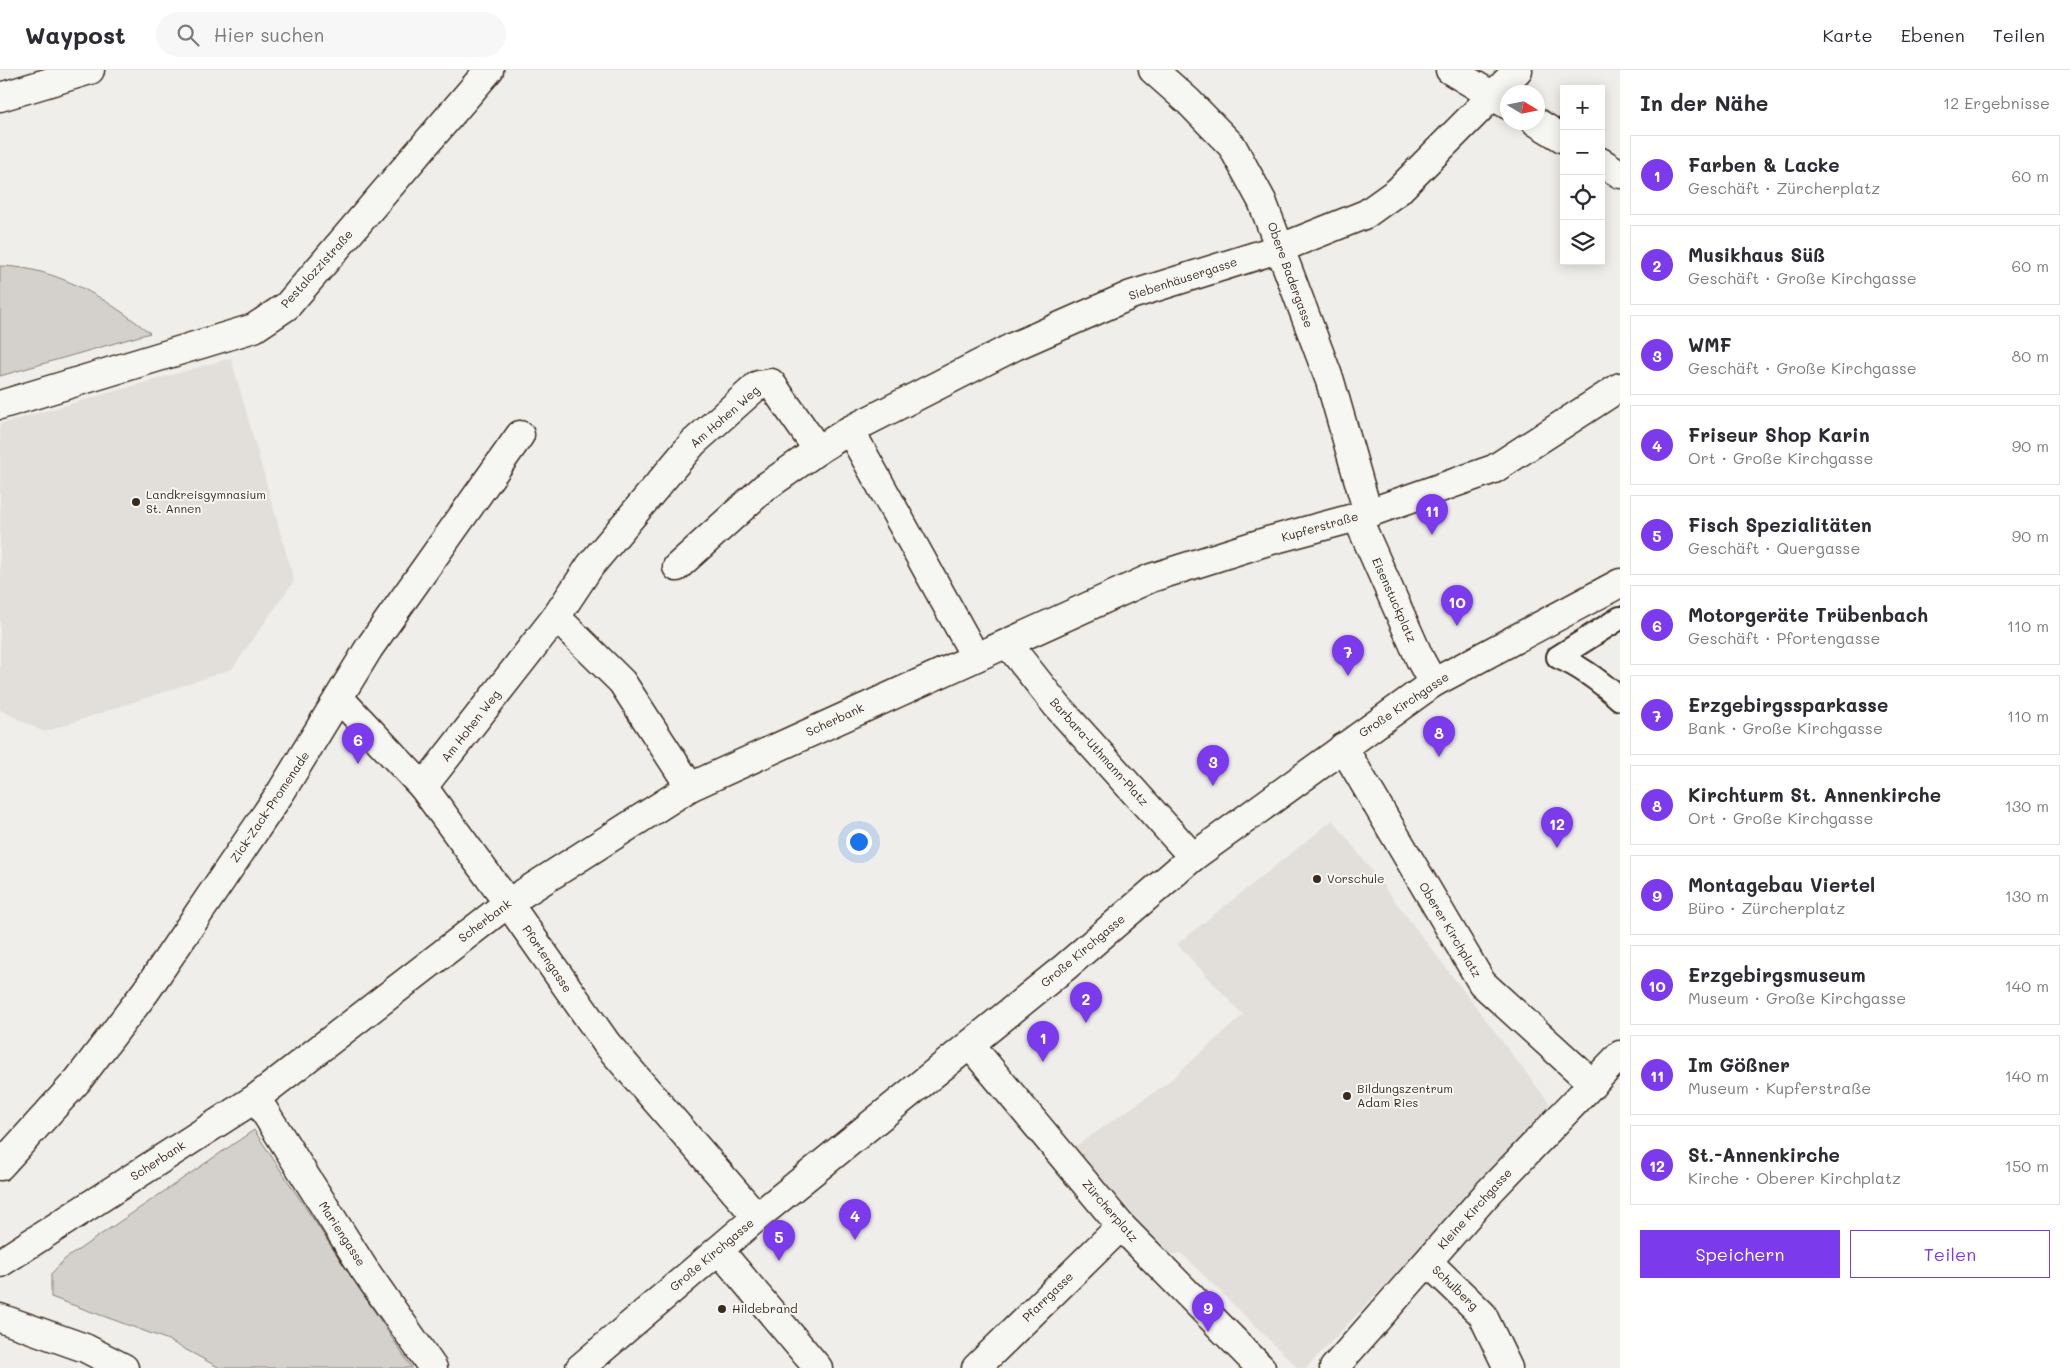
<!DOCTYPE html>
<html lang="de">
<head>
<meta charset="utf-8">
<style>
	body { margin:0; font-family:Mali,sans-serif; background:#f7f7f7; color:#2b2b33 }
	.controls { position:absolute; right:15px; top:15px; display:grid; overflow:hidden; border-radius:0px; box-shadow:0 2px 12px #0003 }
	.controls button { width:45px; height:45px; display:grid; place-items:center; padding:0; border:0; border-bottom:1px solid #e1e1e2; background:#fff; color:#2b2b33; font:25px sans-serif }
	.compass { position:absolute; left:1500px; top:15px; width:45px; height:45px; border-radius:50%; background:#fff; box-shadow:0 2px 12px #0003; rotate:100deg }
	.you { position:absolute; left:858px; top:771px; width:18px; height:18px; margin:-12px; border:4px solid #fff; border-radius:50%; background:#1a73e8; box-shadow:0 0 0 8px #1a73e833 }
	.badge { display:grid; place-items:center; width:32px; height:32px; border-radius:50%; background:#7c3aed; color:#fff; font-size:16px; font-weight:700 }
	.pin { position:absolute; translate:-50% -41px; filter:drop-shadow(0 1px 2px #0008) }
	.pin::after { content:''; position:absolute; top:26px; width:18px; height:15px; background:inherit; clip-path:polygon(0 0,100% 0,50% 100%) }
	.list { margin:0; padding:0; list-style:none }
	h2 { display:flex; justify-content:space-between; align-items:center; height:65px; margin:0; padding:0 20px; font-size:21px }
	h2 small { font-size:16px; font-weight:400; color:#7c7c81 }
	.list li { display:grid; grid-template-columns:32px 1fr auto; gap:15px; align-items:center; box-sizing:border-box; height:80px; margin:0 10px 10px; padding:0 10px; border:1px solid #e1e1e2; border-radius:0px }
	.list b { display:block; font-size:19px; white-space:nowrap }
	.list p { margin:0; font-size:16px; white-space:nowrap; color:#7c7c81 }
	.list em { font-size:16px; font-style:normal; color:#7c7c81 }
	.actions { display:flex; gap:10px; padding:15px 20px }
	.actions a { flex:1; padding:11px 0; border:1px solid #7c3aed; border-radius:0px; text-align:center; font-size:18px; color:#7c3aed }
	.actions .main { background:#7c3aed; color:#fff }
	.icon { flex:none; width:28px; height:28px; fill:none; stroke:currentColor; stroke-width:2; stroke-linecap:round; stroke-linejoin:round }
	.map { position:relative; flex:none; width:1620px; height:1298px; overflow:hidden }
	header { display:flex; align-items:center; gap:30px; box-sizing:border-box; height:70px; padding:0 25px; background:#fff; border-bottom:1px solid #e1e1e2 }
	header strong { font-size:24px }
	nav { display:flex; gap:28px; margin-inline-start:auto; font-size:18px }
	.search { width:350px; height:45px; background:#f7f7f7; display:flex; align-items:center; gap:12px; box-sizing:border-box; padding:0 18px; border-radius:28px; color:#7c7c81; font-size:19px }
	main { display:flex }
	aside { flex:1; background:#fff }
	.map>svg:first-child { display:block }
	.built { fill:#e2dfdb }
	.green { fill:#d4d1cc; stroke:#887e75 }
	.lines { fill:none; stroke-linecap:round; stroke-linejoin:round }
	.pedestrian-casing { stroke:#3b2a1e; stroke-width:26 }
	.minor-casing { stroke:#3b2a1e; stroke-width:31 }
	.pedestrian { stroke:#f6f6f2; stroke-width:22 }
	.minor { stroke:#f6f6f2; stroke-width:28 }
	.poi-dot { fill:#3b2a1e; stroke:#f6f6f2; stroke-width:2 }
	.labels { text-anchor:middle; stroke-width:4; stroke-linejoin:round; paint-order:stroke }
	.street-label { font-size:12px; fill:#3b2a1e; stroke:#f6f6f2 }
	.poi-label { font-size:12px; fill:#3b2a1e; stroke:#f6f6f2; text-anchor:start }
</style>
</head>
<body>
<header>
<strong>Waypost</strong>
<div class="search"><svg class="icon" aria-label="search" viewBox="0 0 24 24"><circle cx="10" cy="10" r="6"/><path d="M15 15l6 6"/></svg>Hier suchen</div>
<nav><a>Karte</a><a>Ebenen</a><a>Teilen</a></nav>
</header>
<main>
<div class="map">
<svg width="1620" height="1298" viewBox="0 0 1620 1298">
	<rect width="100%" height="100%" fill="#efeeea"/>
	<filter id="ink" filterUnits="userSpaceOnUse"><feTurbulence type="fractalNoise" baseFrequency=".02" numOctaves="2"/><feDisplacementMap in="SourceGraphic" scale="10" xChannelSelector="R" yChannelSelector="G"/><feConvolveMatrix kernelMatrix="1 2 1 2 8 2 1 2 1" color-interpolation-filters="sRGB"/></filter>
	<g filter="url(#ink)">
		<g class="built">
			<polygon points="231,288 294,511 232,599 44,662 0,640 0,354"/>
			<polygon points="1333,750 1553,1038 1306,1298 1298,1298 1181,1183 1170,1185 1073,1078 1166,1014 1243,945 1177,874"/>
		</g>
		<g class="green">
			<path d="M0 196C57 197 107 229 150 263L0 306Z"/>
			<polygon points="254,1060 412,1298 220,1298 166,1269 51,1227 51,1204 65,1189"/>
		</g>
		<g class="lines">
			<g class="pedestrian-casing">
				<path id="pedestrian" d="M1620 548 1558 587C1582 597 1601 612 1620 629"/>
			</g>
			<g class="minor-casing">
				<g id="minor">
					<polyline points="1153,0 1188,31 1232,76 1262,131 1330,311 1368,443"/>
					<polyline points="1450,0 1508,35"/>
					<polyline points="0,27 90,0"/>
					<polyline points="1536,52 1564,69"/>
					<polyline points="1601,92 1620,104"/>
					<polyline points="0,335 254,258 287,236 489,0"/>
					<polyline points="850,360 975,586"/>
					<polyline points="1357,447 1420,589 1433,613"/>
					<polyline points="677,497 764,418 818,380 850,360 1015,276 1131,225 1281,178 1366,144 1398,121 1518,0"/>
					<polyline points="556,547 622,612 690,717"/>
					<polyline points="1008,574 1057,636 1193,787"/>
					<polyline points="340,629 423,717 508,833 607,974 757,1147"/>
					<polyline points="1343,677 1482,913 1593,1014"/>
					<polyline points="423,717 556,547 590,496 693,373 758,315 771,313 818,380"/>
					<polyline points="970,975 1121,1156 1261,1298"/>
					<polyline points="256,1028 364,1199 433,1298"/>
					<polyline points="0,1096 78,1010 146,921 281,722 369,578 520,365"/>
					<polyline points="719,1180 818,1298"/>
					<polyline points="1428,1192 1482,1244 1508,1298"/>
					<polyline points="0,1193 256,1028 508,833 690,717 1151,508 1268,471 1357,447 1494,399 1620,317"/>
					<polyline points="0,1248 85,1278 124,1298"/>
					<polyline points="580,1298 757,1147 1064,898 1193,787 1433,613 1620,513"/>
					<polyline points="976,1298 1121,1156"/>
					<polyline points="1334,1298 1487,1124 1620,985"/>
				</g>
			</g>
			<use href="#pedestrian" class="pedestrian"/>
			<use href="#minor" class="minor"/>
		</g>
	</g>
	<g class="poi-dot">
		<circle cx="136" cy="432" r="5"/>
		<circle cx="1317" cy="809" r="5"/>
		<circle cx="1347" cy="1026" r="5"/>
		<circle cx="722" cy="1239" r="5"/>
	</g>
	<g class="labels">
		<g class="street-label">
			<text transform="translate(317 199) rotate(-48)" y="4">Pestalozzistraße</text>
			<text transform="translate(1290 205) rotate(70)" y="4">Obere Badergasse</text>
			<text transform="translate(1183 209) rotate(-18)" y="4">Siebenhäusergasse</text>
			<text transform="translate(725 347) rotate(-41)" y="4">Am Hohen Weg</text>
			<text transform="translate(1320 457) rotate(-16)" y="4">Kupferstraße</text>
			<text transform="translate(1394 530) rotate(66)" y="4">Eisenstuckplatz</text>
			<text transform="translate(1404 635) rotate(-34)" y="4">Große Kirchgasse</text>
			<text transform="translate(835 650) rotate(-25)" y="4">Scherbank</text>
			<text transform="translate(471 656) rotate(-52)" y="4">Am Hohen Weg</text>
			<text transform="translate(1099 682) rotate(48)" y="4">Barbara-Uthmann-Platz</text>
			<text transform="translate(270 737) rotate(-56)" y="4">Zick-Zack-Promenade</text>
			<text transform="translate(485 851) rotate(-37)" y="4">Scherbank</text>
			<text transform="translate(1450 860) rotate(59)" y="4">Oberer Kirchplatz</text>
			<text transform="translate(1083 881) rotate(-40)" y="4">Große Kirchgasse</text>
			<text transform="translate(547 889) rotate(56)" y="4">Pfortengasse</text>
			<text transform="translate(158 1091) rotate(-33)" y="4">Scherbank</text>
			<text transform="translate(1475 1139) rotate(-48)" y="4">Kleine Kirchgasse</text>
			<text transform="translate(1110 1141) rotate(49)" y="4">Zürcherplatz</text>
			<text transform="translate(342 1164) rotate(57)" y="4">Mariengasse</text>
			<text transform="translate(712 1185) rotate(-40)" y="4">Große Kirchgasse</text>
			<text transform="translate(1455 1218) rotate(44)" y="4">Schulberg</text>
			<text transform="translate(1048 1227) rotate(-44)" y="4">Pfarrgasse</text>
		</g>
		<g class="poi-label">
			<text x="146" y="429">Landkreisgymnasium<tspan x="146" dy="14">St. Annen</tspan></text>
			<text x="1327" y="813">Vorschule</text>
			<text x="1357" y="1023">Bildungszentrum<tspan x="1357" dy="14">Adam Ries</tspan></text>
			<text x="732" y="1243">Hildebrand</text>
		</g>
	</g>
</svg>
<div class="controls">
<button>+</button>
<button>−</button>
<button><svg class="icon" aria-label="locate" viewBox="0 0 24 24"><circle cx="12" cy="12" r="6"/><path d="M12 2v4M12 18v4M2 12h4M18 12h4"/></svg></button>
<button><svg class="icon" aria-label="layers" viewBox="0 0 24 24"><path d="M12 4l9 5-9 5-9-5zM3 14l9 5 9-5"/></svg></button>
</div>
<svg class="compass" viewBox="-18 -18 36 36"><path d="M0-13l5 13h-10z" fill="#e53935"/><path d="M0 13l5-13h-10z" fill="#7c7c81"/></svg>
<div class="you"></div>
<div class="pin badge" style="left:1043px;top:992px">1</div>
<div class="pin badge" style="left:1086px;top:953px">2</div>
<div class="pin badge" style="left:1213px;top:716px">3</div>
<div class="pin badge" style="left:855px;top:1170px">4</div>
<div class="pin badge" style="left:779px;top:1191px">5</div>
<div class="pin badge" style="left:358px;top:694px">6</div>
<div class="pin badge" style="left:1348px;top:606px">7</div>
<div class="pin badge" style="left:1439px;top:687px">8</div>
<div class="pin badge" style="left:1208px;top:1262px">9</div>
<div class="pin badge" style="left:1457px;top:556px">10</div>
<div class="pin badge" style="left:1432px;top:465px">11</div>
<div class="pin badge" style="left:1557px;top:778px">12</div>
</div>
<aside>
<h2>In der Nähe<small>12 Ergebnisse</small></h2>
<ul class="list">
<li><span class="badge">1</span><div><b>Farben &amp; Lacke</b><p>Geschäft · Zürcherplatz</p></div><em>60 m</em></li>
<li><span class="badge">2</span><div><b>Musikhaus Süß</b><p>Geschäft · Große Kirchgasse</p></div><em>60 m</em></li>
<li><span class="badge">3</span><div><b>WMF</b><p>Geschäft · Große Kirchgasse</p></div><em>80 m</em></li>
<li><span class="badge">4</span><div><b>Friseur Shop Karin</b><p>Ort · Große Kirchgasse</p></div><em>90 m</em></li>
<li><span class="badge">5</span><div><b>Fisch Spezialitäten</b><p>Geschäft · Quergasse</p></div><em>90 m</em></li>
<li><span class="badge">6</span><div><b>Motorgeräte Trübenbach</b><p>Geschäft · Pfortengasse</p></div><em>110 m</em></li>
<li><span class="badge">7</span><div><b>Erzgebirgssparkasse</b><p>Bank · Große Kirchgasse</p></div><em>110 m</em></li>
<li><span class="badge">8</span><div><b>Kirchturm St. Annenkirche</b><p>Ort · Große Kirchgasse</p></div><em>130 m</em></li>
<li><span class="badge">9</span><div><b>Montagebau Viertel</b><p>Büro · Zürcherplatz</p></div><em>130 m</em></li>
<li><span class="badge">10</span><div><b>Erzgebirgsmuseum</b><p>Museum · Große Kirchgasse</p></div><em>140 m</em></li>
<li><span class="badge">11</span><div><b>Im Gößner</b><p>Museum · Kupferstraße</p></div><em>140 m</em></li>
<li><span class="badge">12</span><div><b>St.-Annenkirche</b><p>Kirche · Oberer Kirchplatz</p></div><em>150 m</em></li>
</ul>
<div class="actions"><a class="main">Speichern</a><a>Teilen</a></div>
</aside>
</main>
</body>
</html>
